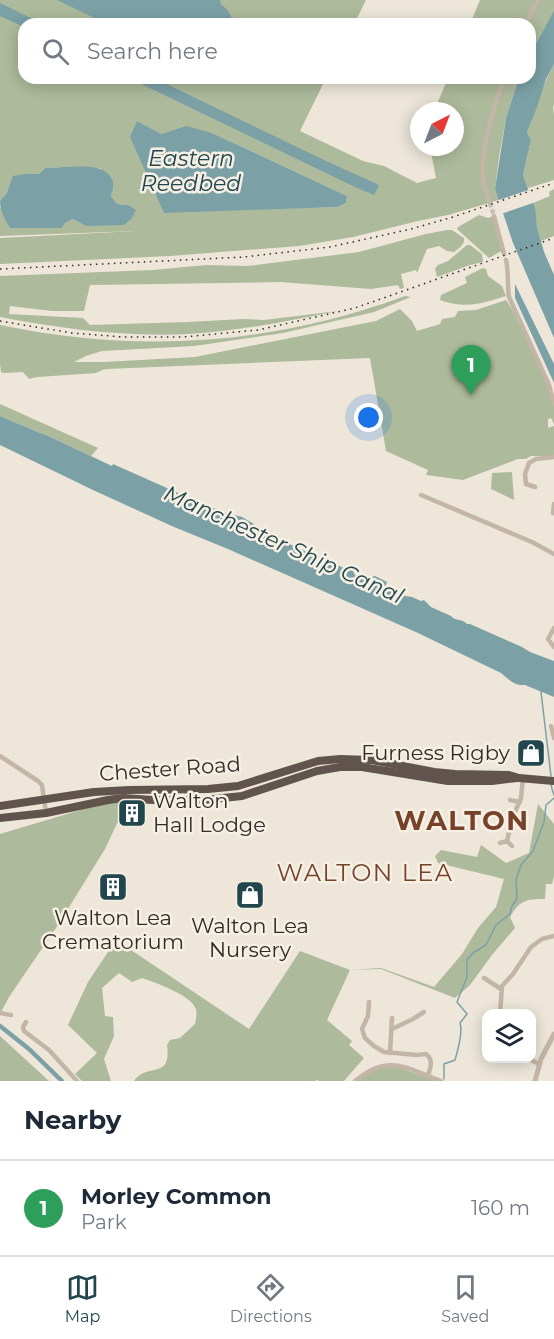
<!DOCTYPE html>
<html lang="en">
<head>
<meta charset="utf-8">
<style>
	body { margin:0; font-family:Montserrat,sans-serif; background:#f2f2f3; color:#1f2937 }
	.controls { position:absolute; right:18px; bottom:18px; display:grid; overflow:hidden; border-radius:12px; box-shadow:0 3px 15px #0003 }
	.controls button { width:54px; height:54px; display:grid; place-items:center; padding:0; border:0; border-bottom:2px solid #e0e1e3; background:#fff; color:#1f2937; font:30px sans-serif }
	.compass { position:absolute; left:410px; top:102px; width:54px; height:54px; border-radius:50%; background:#fff; box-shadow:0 3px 15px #0003; rotate:42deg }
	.you { position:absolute; left:369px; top:418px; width:21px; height:21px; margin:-15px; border:4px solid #fff; border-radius:50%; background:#1a73e8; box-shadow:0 0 0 9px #1a73e833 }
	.badge { display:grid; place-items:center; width:39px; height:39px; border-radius:50%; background:#21464d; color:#fff; font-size:20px; font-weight:700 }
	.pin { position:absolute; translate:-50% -50px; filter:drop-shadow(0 2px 3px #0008) }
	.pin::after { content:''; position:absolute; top:32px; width:21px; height:18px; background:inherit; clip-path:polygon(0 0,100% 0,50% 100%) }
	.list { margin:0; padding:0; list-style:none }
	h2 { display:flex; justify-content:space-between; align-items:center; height:78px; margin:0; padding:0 24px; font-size:26px }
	h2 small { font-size:20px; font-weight:400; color:#747a83 }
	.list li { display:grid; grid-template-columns:39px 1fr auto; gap:18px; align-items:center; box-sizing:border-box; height:96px; padding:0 24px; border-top:2px solid #e0e1e3 }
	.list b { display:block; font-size:22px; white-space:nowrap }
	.list p { margin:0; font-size:20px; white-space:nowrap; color:#747a83 }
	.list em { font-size:20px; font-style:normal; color:#747a83 }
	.icon { flex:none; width:33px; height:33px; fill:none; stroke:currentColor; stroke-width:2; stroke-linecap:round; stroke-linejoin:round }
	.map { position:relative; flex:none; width:554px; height:1081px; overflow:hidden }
	.search { position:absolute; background:#fff; box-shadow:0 3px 15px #0003; left:18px; right:18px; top:18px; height:66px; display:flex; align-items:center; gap:15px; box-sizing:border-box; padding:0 21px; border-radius:18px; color:#747a83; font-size:22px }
	.sheet { height:174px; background:#fff }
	nav { display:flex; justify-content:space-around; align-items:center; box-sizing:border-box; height:84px; border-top:2px solid #e0e1e3; background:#fff; font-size:16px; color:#747a83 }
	nav a { display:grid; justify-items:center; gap:3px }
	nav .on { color:#21464d }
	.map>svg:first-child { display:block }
	.green { fill:#adba9b; fill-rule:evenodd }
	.water { fill:#7ba1a7 }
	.pier { fill:#ede6d9 }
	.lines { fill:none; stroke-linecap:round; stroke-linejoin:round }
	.stream { stroke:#7ba1a7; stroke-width:1.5 }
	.canal { stroke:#7ba1a7; stroke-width:4.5 }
	.minor-tunnel { stroke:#c7c1b5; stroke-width:4.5; stroke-dasharray:4.5 2; stroke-linecap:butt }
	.minor { stroke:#c4b6a6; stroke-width:4.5 }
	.tertiary { stroke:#c4b6a6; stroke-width:5 }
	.trunk { stroke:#61544c; stroke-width:8 }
	.rail { stroke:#312b26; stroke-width:1.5; stroke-dasharray:1.5 4.5; stroke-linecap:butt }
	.labels { text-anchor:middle; stroke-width:5; stroke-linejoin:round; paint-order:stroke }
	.poi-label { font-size:21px; fill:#312b26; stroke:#f6efe4 }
	.street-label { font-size:21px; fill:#312b26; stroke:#f6efe4 }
	.water-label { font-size:22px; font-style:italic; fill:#21464d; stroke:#f6efe4 }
	.quarter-label { font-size:24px; letter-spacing:1.5px; fill:#764229; stroke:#f6efe4 }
	.district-label { font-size:27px; font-weight:bold; letter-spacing:1.5px; fill:#764229; stroke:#f6efe4 }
</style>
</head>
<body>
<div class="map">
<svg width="554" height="1081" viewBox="0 0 554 1081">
	<rect width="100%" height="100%" fill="#ede6d9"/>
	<g class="green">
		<path d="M0 0H366L354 24H24V78H326L300 131 363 161 384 166 417 183 436 178 430 147H455V111H434L448 78H519L506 118 499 157 495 189 499 200 448 215 418 221 353 237 299 246 170 256 0 264V238L136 231 0 236V206L4 216 65 223 73 219 87 226 128 205 117 204 111 196 113 183 100 168 64 167 45 168 39 174H24L0 201ZM137 121 162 134 212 133 347 196 346 203 338 207 164 212Z"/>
		<polygon points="480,0 554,0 554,10 530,55 530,24 470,24"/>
		<path d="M554 64V105L553 107 554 116V180L528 188 523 175 531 140 527 132C536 110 542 85 554 64Z"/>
		<polygon points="554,189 554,236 541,241 537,227 533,203 550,196 549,192"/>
		<polygon points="479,215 488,218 494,216 503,250 489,258 457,229 458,227"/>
		<path d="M447 230H452L464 238C465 245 459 248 454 252L447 251 439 246 427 249 417 273 416 270 401 274 404 288 400 289 398 285 371 289 280 282 90 285 84 311H52L10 306 9 314 83 318 90 325 188 322 244 319 264 320 338 311C288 321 239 331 188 334 125 337 62 329 0 317V276L153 270 206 265 247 266 359 252 426 234Z"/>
		<polygon points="467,245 470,245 482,254 483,262 470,265 437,277 435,269 438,265 448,261"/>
		<path d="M483 268 486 269 488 276 502 286 506 296C480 304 467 309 440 300L441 295 467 283 465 277Z"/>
		<path d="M405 296 411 297 374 312 283 333 194 346 102 351 86 356 74 362H104L195 357 376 321 400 309 412 321 417 331 440 324 442 319 455 317 458 311 476 310 506 300 512 309 549 385 554 404V424L551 418 548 419V428L554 426V456H531L526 459H518L463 480 426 475 428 470 386 451 370 358 107 369 102 370 96 373 37 377 29 379 23 372 3 373 1 372 0 364V325C138 354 272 345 405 296Z"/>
		<polygon points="0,404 98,448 91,456 44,434 40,433 0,416"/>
		<polygon points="512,472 514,500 491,489 492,473"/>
		<polygon points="127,802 105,849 58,925 9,997 0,1014 0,834 104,803"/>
		<path d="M538 804 554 824V876L552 884H546L545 899C526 899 520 900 510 917L515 928 492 955 470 985 455 998 381 969 350 970 327 1020 352 1041 349 1045 364 1058 344 1081H319L317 1080 315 1081H134C147 1062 172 1081 167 1045L170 1040 180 1038 195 1024C196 1020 197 1014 196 1009 191 995 156 983 142 978L132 982 119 973 102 988 105 1016 113 1017 114 1036 104 1059 111 1081H82L75 1074 97 1053 68 1025 88 982 116 940 249 1029 300 951 350 970 381 968 434 987 462 954 478 928 496 907 504 879 438 863 435 856 441 850 477 857 481 845 506 863 529 853Z"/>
		<polygon points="0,1036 49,1081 0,1081"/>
		<polygon points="392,1065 437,1081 355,1081 366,1072"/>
	</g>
	<g class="water">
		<path d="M57 0H220L221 5C229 9 231 15 233 24H107Z"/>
		<polygon points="0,3 43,24 24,24 24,27 0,16"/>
		<polygon points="554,10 554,64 546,79 537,107 527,132 531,140 523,175 535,208 537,227 544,252 554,275 554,338 513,243 495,189 506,118 519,78 530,78 530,55"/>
		<polygon points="129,78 154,78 326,161 377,184 379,186 374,195 357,188"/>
		<polygon points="137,121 162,134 186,126 212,133 347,196 346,203 338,207 164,213 130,137"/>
		<path d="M64 167C80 167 107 162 113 182 114 186 112 192 111 196L117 204 128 205 136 210 132 218 124 225 86 226 73 219 65 223 61 228H10C5 219 0 211 0 201L7 193 13 176 24 174H39L45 168Z"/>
		<polygon points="515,284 554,364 554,383 515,298"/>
		<path d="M0 416 40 433 44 434 112 466 113 464 205 505 226 513 242 517 254 524 260 531 344 568 348 567 353 571 355 575 364 579 375 576 387 582 385 588 396 594 403 593 405 596 412 597 421 601 424 600 431 607 451 616C454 621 462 618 467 624H470L522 647 530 652 554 661V697L525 685C515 686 508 679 501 673L418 633 228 549 174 527 93 490 0 445Z"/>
	</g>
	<polygon class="pier" points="531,189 536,202 501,214 496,201"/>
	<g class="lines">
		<g class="stream">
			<polyline points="541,692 551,776"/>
			<polyline points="551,784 552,789 554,795"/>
			<path d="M444 1079V1064L455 1060C458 1050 463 1032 460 1023L467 1014 457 1002 467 977V960L473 953 486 945 496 925 510 914 512 906 517 899 516 880 521 865 533 851 544 822 546 805 554 798"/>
		</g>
		<polyline class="canal" points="0,1026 29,1049 62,1081"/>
		<polyline class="minor-tunnel" points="490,203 494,216"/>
		<g class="minor">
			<polyline points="525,24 538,0"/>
			<path d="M490 203C488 197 485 191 484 185 478 154 494 108 504 78"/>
			<polyline points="494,216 504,254"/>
			<path d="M506 260C509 272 507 285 509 297L549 385 554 404"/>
			<polyline points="535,487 526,484 525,474 529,463 536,459 554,457"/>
			<polyline points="421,495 532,542 554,554"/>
			<polyline points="553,513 554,504"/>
			<polyline points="554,628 548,639 554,647"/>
			<polyline points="551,726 554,738"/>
			<polyline points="0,756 38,781 42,785 46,813"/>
			<polyline points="510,800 520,802"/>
			<polyline points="507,841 512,819 521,798 523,778"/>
			<polyline points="500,843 507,841 512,846"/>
			<polyline points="484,978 501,989"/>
			<path d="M369 1002 368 1016 362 1029 365 1038 374 1046 384 1052 417 1055 426 1054C434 1060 430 1068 428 1076"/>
			<polyline points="0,1013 11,1015"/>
			<polyline points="500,1014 502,986 513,974 531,947 542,939 554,936"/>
			<polyline points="26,1022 23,1027 24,1031 49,1050 77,1081"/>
			<polyline points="392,1029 413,1019 424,1012"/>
			<polyline points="390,1053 392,1018"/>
			<polyline points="527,1058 539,1064"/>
			<path d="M355 1081C388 1053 406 1068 441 1081"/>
		</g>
		<polyline class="tertiary" points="535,1081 541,1059 554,1034"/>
		<g class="trunk">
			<polyline points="0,806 94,792 129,790 208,789 238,786 318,761 340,759 372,760 434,772 455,774 509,775 519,778 554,781"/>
			<polyline points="0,818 46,813 108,800 123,798 153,800 204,800 242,796 317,771 340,767 362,767 448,781 492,781 517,778"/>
		</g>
		<g class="rail">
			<polyline points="0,269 244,257 330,247 411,229 453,217 554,183"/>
			<polyline points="0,321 72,333 123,337 183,337 258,330 355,308 554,238"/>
		</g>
	</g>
	<defs>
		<g id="shop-square" transform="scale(1.5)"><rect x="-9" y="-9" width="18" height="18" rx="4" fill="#21464d" stroke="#f6efe4"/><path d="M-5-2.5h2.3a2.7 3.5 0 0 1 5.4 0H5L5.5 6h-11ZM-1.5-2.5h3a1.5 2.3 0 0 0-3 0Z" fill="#fff"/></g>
		<g id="building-square" transform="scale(1.5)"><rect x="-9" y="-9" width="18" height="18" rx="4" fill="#21464d" stroke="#f6efe4"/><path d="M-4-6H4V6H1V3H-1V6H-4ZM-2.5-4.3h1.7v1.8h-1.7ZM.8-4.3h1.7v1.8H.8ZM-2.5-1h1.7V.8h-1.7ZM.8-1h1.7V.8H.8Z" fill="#fff"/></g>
	</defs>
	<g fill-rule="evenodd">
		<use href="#shop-square" x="531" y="753"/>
		<use href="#building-square" x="132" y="813"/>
		<use href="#building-square" x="113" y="887"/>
		<use href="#shop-square" x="250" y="895"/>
	</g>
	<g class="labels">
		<g class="poi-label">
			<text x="510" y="760" text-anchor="end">Furness Rigby</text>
			<text x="153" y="808" text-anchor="start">Walton<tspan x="153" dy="24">Hall Lodge</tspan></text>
			<text x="113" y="925">Walton Lea<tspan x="113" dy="24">Crematorium</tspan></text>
			<text x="250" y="933">Walton Lea<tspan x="250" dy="24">Nursery</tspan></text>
		</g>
		<g class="street-label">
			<text transform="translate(170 769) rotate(-4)" y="7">Chester Road</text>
		</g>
		<g class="water-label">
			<text x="191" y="166">Eastern<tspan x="191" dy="25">Reedbed</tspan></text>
			<text transform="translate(284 544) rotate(24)" y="8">Manchester Ship Canal</text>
		</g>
		<g class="quarter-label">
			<text x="365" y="881">WALTON LEA</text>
		</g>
		<g class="district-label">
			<text x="462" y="830">WALTON</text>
		</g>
	</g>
</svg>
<div class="controls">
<button><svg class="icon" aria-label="layers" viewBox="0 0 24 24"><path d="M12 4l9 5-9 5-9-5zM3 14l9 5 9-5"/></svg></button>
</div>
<svg class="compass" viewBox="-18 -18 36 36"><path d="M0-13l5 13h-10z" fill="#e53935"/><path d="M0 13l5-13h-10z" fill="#747a83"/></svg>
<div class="you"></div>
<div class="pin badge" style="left:471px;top:395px;background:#2e9e5b">1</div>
<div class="search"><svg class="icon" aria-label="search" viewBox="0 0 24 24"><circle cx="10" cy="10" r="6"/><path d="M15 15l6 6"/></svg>Search here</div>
</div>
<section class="sheet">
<h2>Nearby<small></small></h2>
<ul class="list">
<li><span class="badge" style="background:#2e9e5b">1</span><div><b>Morley Common</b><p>Park</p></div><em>160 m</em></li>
</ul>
</section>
<nav>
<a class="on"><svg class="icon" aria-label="map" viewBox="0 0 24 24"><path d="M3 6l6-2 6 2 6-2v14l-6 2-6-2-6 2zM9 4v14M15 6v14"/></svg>Map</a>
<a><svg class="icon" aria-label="directions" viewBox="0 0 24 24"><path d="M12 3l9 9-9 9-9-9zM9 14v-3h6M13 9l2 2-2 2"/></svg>Directions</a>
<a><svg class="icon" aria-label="saved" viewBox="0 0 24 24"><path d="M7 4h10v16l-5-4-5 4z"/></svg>Saved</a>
</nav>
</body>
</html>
